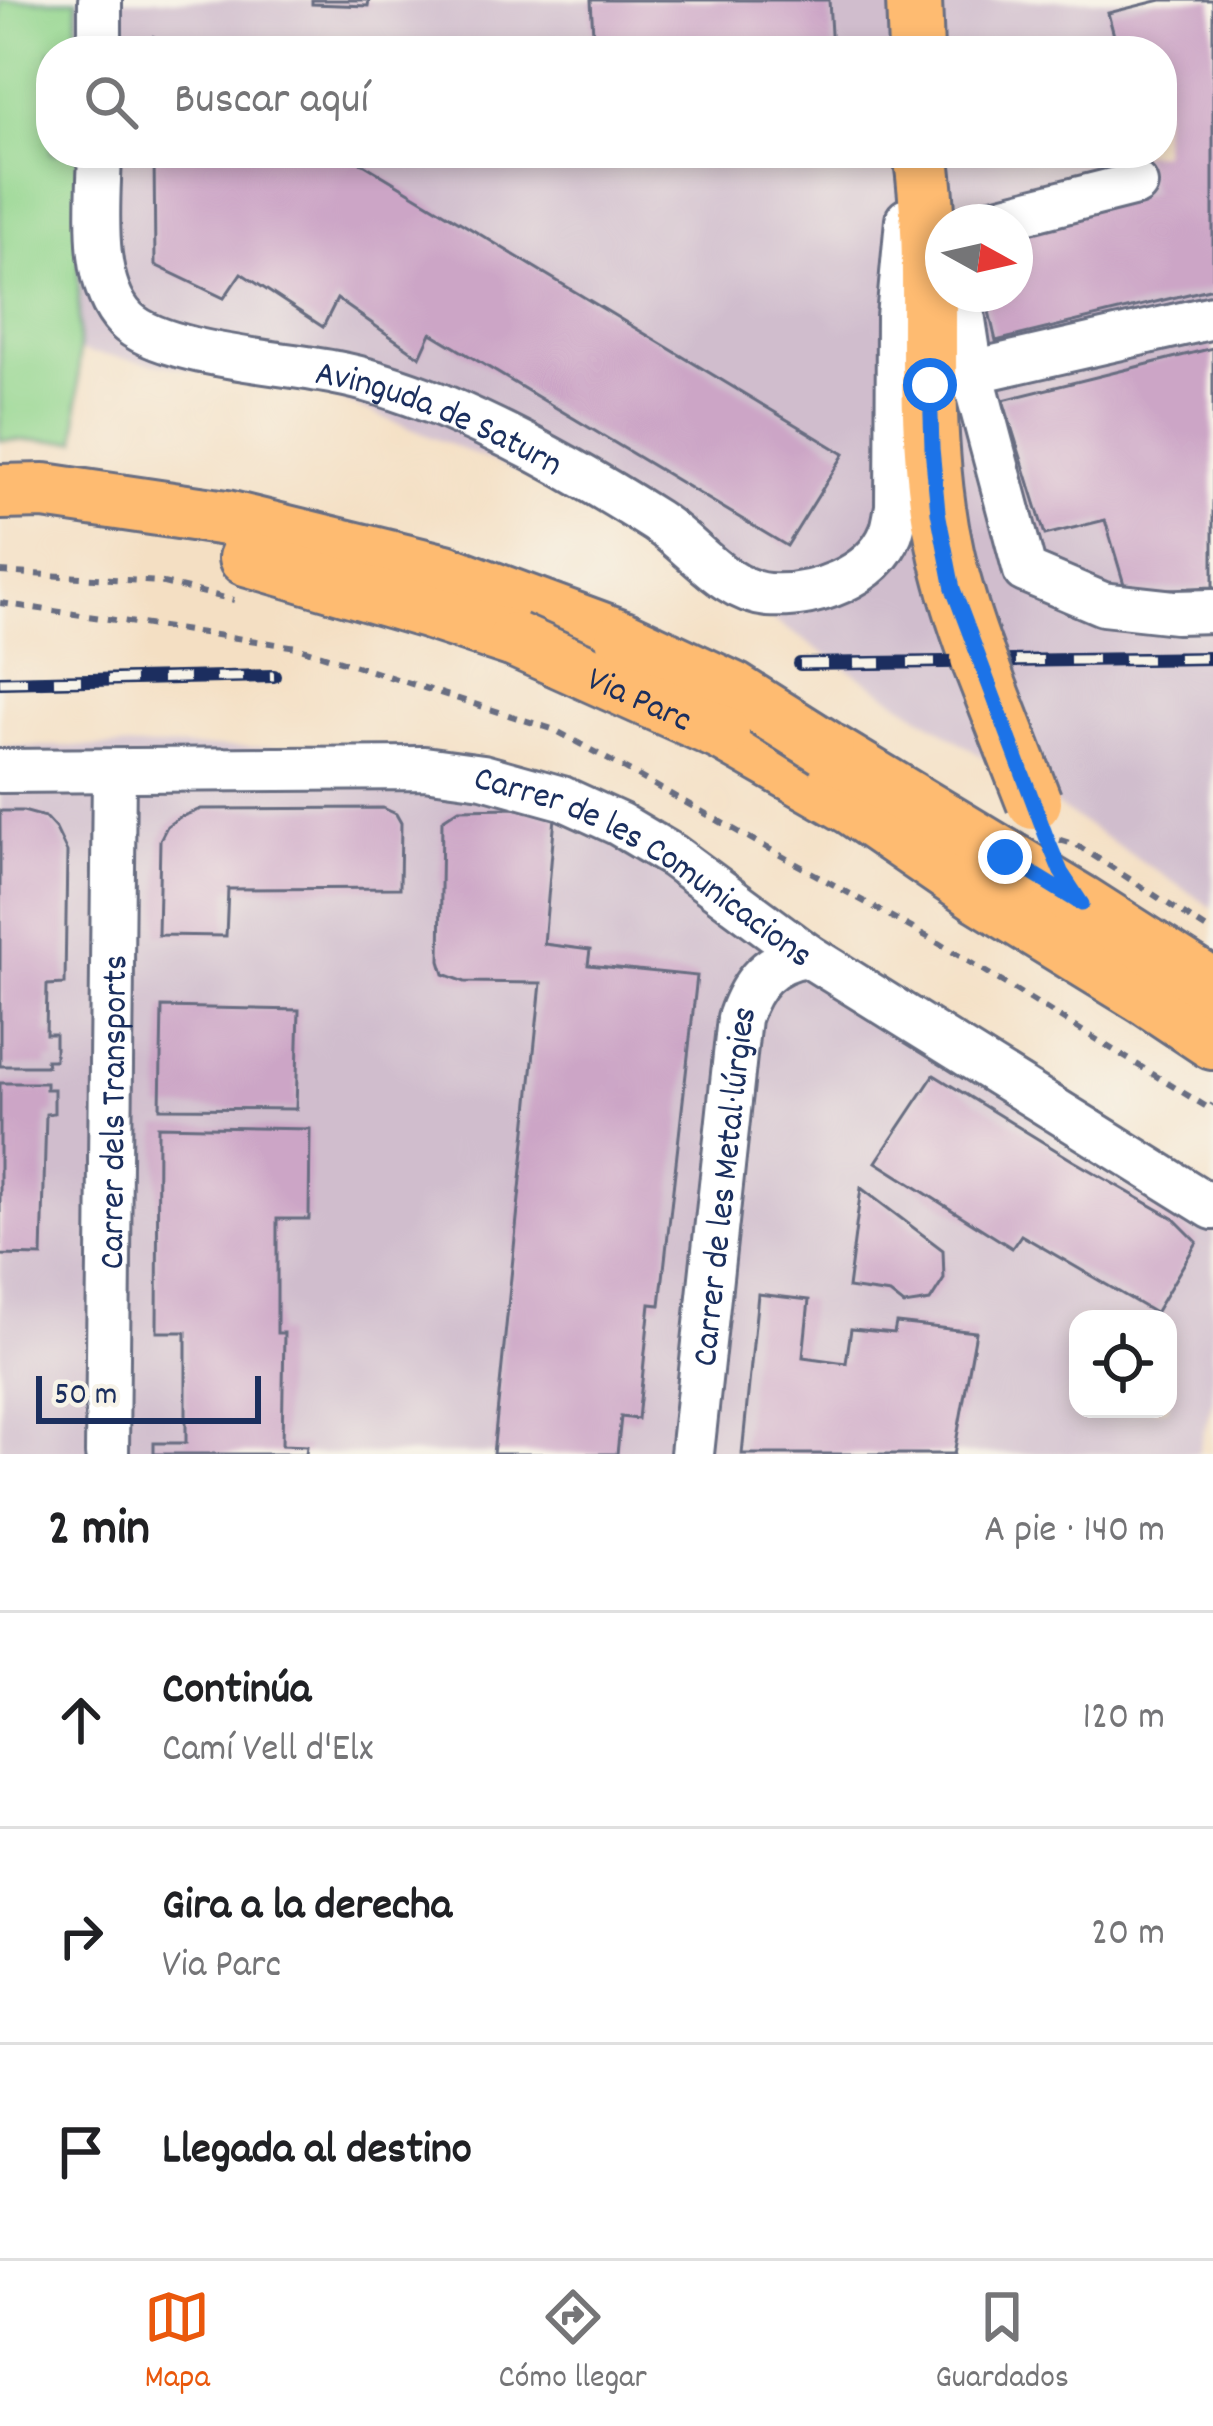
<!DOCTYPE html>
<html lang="es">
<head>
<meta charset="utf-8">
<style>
	body { margin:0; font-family:Dekko,sans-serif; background:#f2f2f2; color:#202124 }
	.controls { position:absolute; right:36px; bottom:36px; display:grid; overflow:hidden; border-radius:24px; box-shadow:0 6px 18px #0003 }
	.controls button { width:108px; height:108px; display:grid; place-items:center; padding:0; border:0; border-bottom:3px solid #e0e0e0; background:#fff; color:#202124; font:60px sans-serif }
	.compass { position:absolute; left:925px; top:204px; width:108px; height:108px; border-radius:50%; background:#fff; box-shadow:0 6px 18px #0003; rotate:98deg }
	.scale { position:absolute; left:36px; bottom:30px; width:225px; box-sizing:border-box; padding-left:12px; border:6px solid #1b2f5e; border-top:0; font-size:33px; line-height:42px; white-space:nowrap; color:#1b2f5e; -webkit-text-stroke:9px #f7f3e8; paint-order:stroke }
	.stop { position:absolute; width:36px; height:36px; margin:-27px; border:9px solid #1a73e8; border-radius:50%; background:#fff }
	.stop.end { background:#1a73e8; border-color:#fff; box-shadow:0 3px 12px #0008 }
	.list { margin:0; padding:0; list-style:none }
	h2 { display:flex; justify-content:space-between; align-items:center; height:156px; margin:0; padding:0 48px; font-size:51px }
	h2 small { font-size:39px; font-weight:400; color:#757577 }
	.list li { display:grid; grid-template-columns:78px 1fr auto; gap:36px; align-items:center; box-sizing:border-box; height:216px; padding:0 48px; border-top:3px solid #e0e0e0 }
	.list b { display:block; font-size:45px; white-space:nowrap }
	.list p { margin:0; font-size:39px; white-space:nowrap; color:#757577 }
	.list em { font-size:39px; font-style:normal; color:#757577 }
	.icon { flex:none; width:66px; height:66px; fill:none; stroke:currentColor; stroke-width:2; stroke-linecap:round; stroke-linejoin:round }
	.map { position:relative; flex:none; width:1213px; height:1454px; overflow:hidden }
	.search { position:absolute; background:#fff; box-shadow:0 6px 18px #0003; left:36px; right:36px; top:36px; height:132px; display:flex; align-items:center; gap:30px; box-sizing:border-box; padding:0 42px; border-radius:48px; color:#757577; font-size:45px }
	.sheet { height:804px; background:#fff }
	nav { display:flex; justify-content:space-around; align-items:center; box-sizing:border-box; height:168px; border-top:3px solid #e0e0e0; background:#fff; font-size:33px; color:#757577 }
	nav a { display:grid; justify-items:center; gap:6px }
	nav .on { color:#ea580c }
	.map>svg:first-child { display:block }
	.industrial { fill:#d0bdcd; fill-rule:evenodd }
	.green { fill:#92d58d; stroke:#568276; stroke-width:3 }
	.building { fill:#cca5c6 }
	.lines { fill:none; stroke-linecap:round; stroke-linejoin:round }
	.minor-casing { stroke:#676d81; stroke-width:48 }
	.major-casing { stroke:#676d81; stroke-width:60 }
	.path { stroke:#676d81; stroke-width:6; stroke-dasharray:9 9; stroke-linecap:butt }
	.minor { stroke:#fff; stroke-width:42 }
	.major { stroke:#febb71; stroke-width:54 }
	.rail-casing { stroke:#1b2f5e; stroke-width:14 }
	.rail { stroke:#f7f3e8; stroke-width:9; stroke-dasharray:27; stroke-linecap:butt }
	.major-bridge-casing { stroke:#676d81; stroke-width:60; stroke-linecap:butt }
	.major-bridge { stroke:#febb71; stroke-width:54 }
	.route { stroke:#1a73e8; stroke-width:15 }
	.labels { text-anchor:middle; stroke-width:10; stroke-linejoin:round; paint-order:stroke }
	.street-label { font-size:36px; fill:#1b2f5e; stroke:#f7f3e8 }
</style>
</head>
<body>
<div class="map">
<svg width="1213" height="1454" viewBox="0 0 1213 1454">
	<rect width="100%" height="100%" fill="#f7f3e8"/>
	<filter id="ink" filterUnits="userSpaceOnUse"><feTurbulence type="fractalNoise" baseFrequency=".00833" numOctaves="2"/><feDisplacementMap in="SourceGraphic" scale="24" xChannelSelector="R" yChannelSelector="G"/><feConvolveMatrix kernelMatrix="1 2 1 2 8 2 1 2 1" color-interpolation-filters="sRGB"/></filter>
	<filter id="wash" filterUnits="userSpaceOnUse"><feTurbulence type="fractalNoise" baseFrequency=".004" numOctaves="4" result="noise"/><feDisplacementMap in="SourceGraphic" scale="48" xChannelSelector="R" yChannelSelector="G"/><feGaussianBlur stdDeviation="2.7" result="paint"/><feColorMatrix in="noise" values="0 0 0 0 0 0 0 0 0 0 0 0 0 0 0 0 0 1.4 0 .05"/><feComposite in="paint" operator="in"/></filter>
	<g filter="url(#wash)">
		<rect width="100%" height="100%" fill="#f4dfc3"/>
		<g class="industrial">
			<path d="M77 0H1213V908L787 629 549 485 320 392 79 351 78 153H1162V51H77ZM943 222H1015V294H943Z"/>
			<path d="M0 746 407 748 550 779 1213 1192V1398L1198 1454H0ZM1078 1319H1168V1409H1078Z"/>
		</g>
		<polygon class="green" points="0,0 77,0 77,51 51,51 51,153 78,153 79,351 77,441 0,440"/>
		<g id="blocks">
			<g class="building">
				<polygon points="312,0 369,0 368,6 312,4"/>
				<polygon points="591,0 829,0 832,51 594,51"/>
				<polygon points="1161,0 1213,0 1213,288 996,341 985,294 1015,294 1015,227 1152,193 1142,153 1162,153 1162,51 1118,51 1108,13"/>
				<polygon points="154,37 176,51 154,51"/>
				<polygon points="154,153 345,153 844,454 787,546 431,333 420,357 337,299 323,327 241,273 224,298 155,265"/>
				<polygon points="1213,348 1213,587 1126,591 1105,520 1045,535 1003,400"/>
				<polygon points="383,808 396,814 401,823 400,888 228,889 226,936 158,935 160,840 167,826 180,817 201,809"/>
				<polygon points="514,808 555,817 544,944 590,950 588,965 697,976 660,1305 650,1304 638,1419 621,1417 617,1454 493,1454 541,983 465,982 444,974 440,961 442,820 459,809"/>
				<polygon points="0,811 23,811 45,817 56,829 67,852 65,984 47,985 46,1034 55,1034 55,1060 46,1060 47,1066 0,1066"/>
				<polygon points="162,1007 299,1010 296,1109 160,1108"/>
				<polygon points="934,1075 1072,1160 1173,1218 1197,1242 1155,1313 1021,1235 1012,1248 876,1162"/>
				<polygon points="0,1083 46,1083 46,1089 54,1089 54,1113 46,1114 42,1256 0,1255"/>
				<polygon points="158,1126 310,1129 309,1219 277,1219 277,1333 284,1333 282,1445 307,1446 306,1454 154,1454 154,1443 186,1443 186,1332 157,1332"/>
				<polygon points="861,1188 943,1250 944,1279 930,1301 904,1305 890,1294 848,1288"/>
				<polygon points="758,1294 809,1300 803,1357 846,1363 851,1329 894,1333 896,1323 976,1332 954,1454 742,1454"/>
			</g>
		</g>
	</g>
	<g filter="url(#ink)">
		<use href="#blocks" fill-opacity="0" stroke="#676d81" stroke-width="3"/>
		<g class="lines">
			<g class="minor-casing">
				<g id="minor">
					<polyline points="100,51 100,0"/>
					<path id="s1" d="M100 153C99 202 89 282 126 320 161 355 284 362 336 373 370 379 407 392 440 405 516 437 587 477 656 521 692 544 723 591 768 595 813 598 873 578 891 533 894 525 895 515 897 507L898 317 907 220"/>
					<polyline points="985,222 1136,184"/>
					<polyline points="960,294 972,372 1025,571 1103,604 1176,612 1213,611"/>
					<polyline points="972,372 1213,317"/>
					<path id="s2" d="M0 771 424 768 483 776 562 798 619 824 673 856 807 955 1213 1208"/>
					<path id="s3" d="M107 1454 114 771"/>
					<path id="s4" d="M692 1454 739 1018C751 983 768 961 807 955"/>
				</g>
			</g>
			<g class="major-casing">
				<g id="major">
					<polyline points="914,0 916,51"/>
					<path d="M921 153C936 251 924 351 932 450 937 528 951 585 978 658"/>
					<polyline points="0,492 44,491 226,518 445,572 623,638"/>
					<polyline points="246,558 427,611 515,640"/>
					<polyline points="722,733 853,808 981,896 1147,998 1213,1042"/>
					<polyline points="832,752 1082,903 1213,987"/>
				</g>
			</g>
			<g class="path">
				<polyline points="0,572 159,582 234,600"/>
				<polyline points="0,603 297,647 555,730 935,941 1210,1109 1213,1104"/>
				<polyline points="1060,840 1077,845 1213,933"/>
			</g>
			<use href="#minor" class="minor"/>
			<use href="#major" class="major"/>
			<g class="rail-casing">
				<g id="rail">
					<polyline points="800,664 1213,658"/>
					<polyline points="0,682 274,676"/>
				</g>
			</g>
			<use href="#rail" class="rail"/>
			<g class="major-bridge-casing">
				<g id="major-bridge">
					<polyline points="623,638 734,690 826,748"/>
					<path id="s5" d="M515 640 722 733"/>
					<polyline points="978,658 1034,802"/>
				</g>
			</g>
			<use href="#major-bridge" class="major-bridge"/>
		</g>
	</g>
	<g class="lines" filter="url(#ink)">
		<polyline class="route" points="930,385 932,448 938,512 953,589 1046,836 1061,872 1082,904 1005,857"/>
	</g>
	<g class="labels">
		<g class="street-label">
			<text dy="13" stroke="none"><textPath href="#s1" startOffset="504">Avinguda de Saturn</textPath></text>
			<text dy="13" stroke="none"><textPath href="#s5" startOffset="138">Via Parc</textPath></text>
			<text dy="13" stroke="none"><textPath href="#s2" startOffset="669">Carrer de les Comunicacions</textPath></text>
			<text dy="13" stroke="none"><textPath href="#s3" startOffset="342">Carrer dels Transports</textPath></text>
			<text dy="13" stroke="none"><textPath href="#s4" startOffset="270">Carrer de les Metal·lúrgies</textPath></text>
		</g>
	</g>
</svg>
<div class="controls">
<button><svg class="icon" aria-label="locate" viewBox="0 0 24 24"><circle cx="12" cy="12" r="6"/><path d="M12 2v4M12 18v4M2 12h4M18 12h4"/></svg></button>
</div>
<svg class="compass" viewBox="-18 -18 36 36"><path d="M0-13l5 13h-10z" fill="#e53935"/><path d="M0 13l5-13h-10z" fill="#757577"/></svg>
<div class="scale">50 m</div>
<div class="stop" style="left:930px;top:385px"></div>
<div class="stop end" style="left:1005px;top:857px"></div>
<div class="search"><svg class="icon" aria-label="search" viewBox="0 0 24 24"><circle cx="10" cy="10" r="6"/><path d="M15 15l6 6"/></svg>Buscar aquí</div>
</div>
<section class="sheet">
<h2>2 min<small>A pie · 140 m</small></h2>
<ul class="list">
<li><svg class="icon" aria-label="ahead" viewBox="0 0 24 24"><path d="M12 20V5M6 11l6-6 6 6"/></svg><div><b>Continúa</b><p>Camí Vell d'Elx</p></div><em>120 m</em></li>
<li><svg class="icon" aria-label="right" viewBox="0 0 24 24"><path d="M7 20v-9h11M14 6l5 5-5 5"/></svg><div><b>Gira a la derecha</b><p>Via Parc</p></div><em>20 m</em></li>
<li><svg class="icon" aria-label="arrive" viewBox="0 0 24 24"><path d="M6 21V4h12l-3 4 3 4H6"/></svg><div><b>Llegada al destino</b></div></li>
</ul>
</section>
<nav>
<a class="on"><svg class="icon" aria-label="map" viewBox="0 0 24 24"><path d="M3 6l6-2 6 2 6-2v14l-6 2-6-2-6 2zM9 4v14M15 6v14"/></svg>Mapa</a>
<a><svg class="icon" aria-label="directions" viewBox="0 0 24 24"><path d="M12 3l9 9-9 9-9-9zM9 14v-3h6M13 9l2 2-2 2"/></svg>Cómo llegar</a>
<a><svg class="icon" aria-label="saved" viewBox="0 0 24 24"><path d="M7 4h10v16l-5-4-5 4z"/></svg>Guardados</a>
</nav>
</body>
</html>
